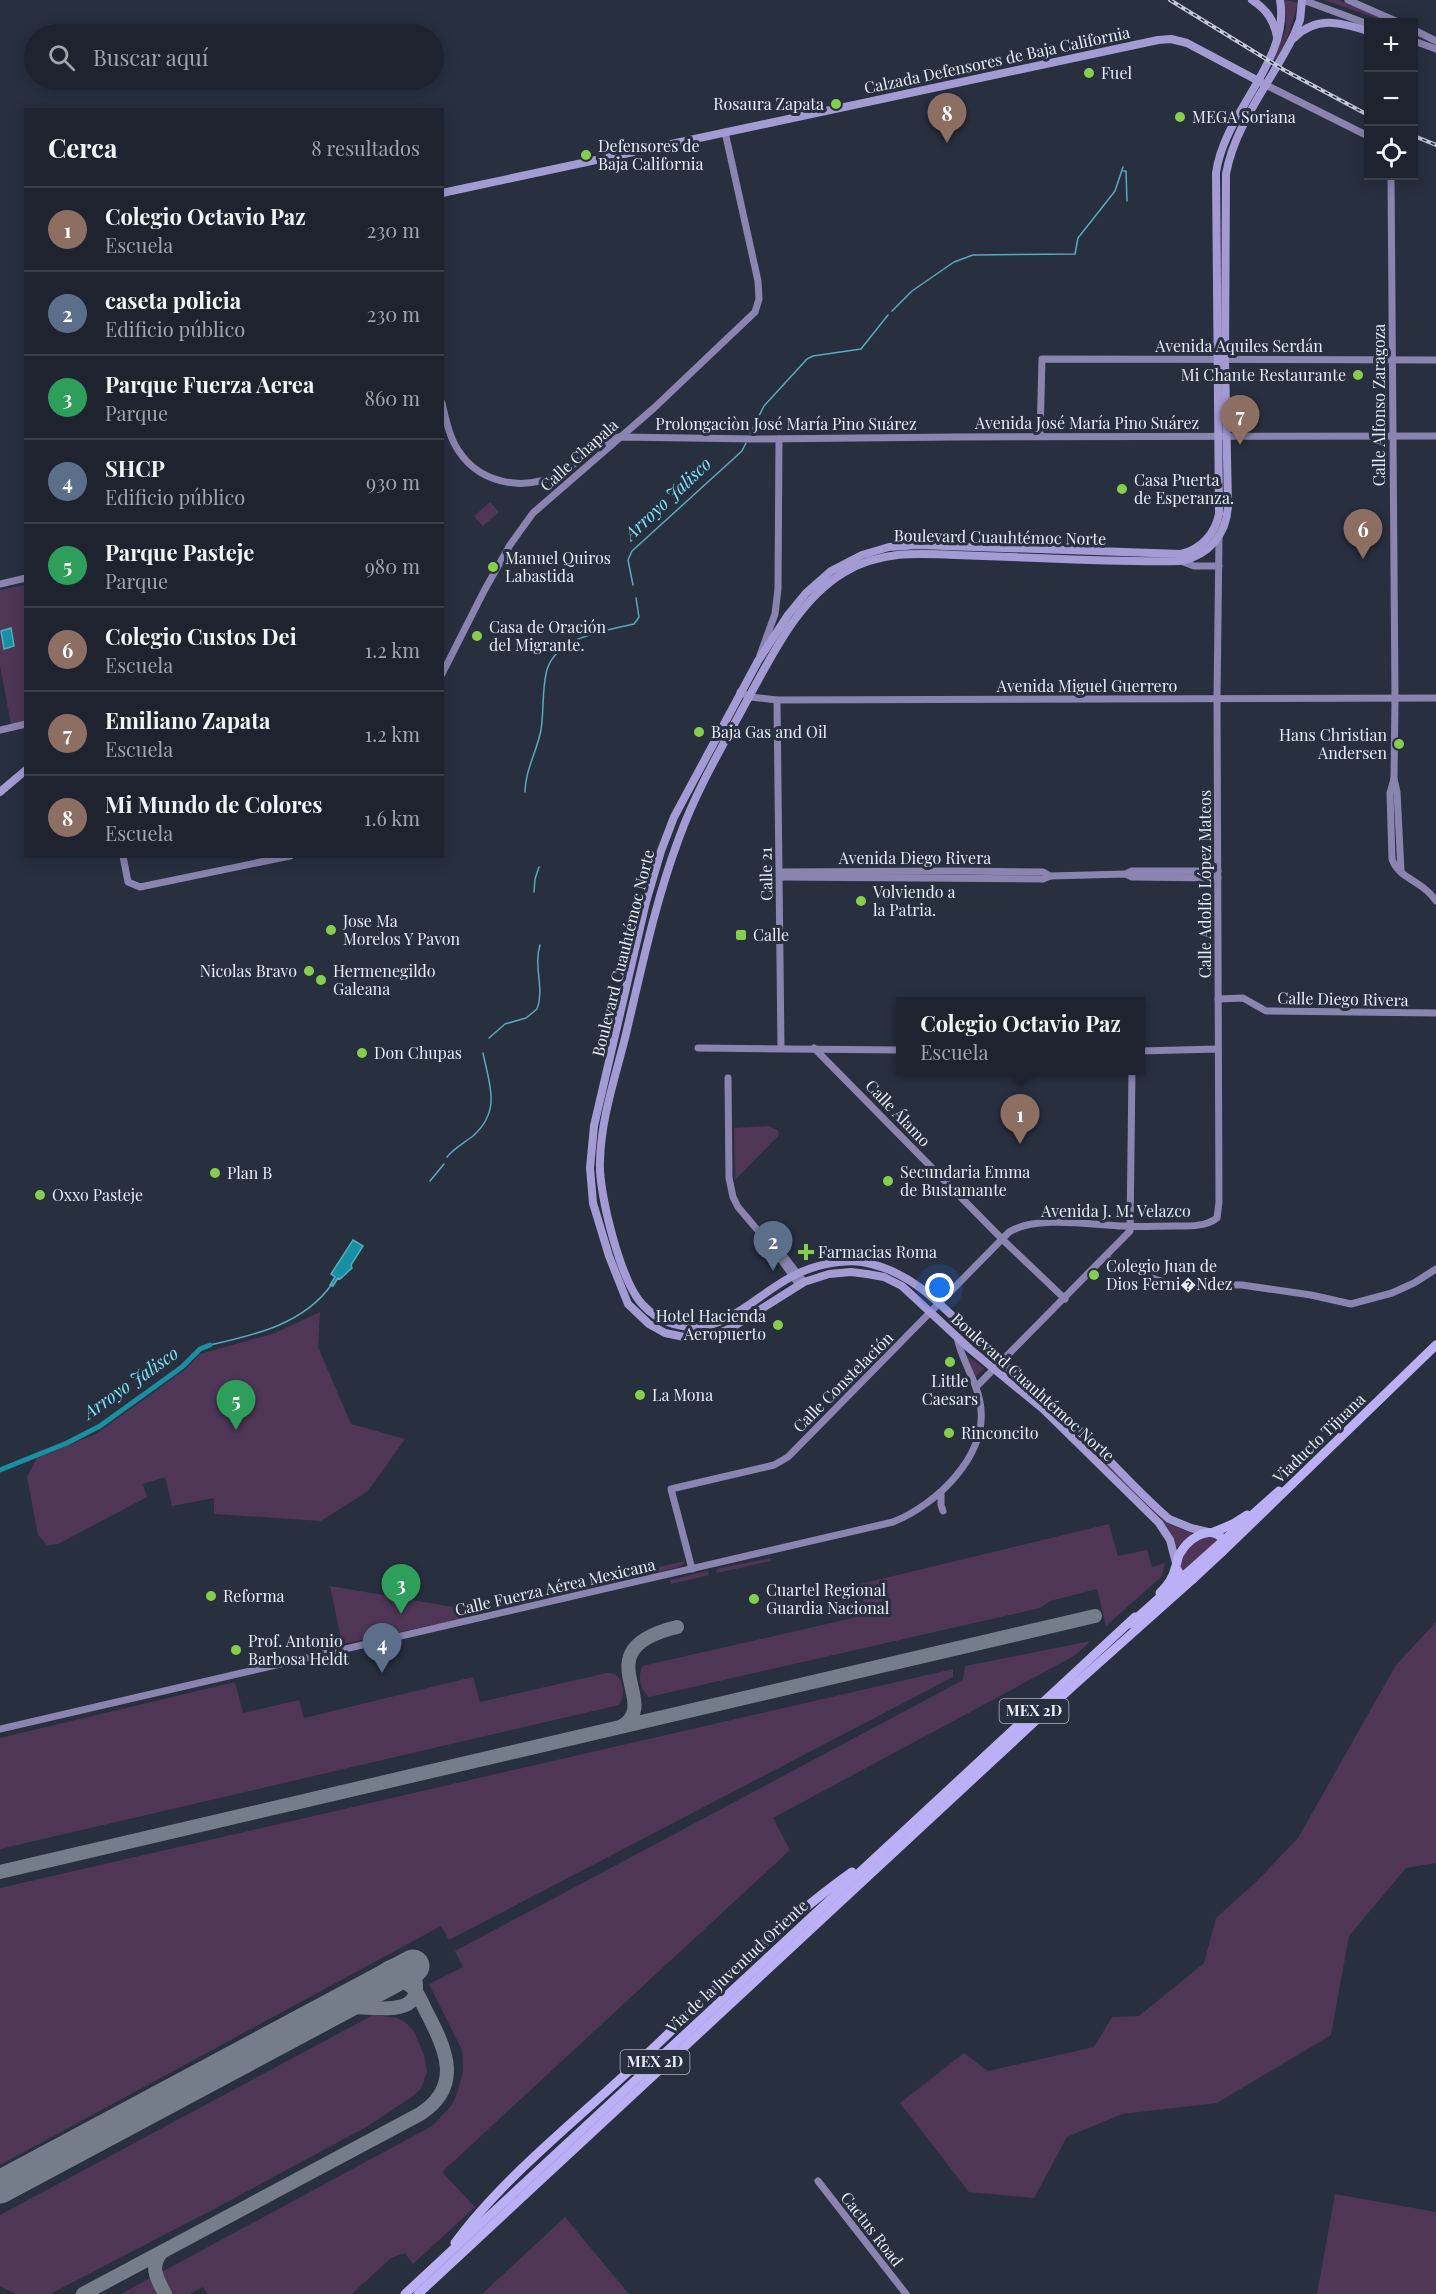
<!DOCTYPE html>
<html lang="es">
<head>
<meta charset="utf-8">
<style>
	body { margin:0; font-family:"Playfair Display",serif; background:#262b37; color:#f1f3f6 }
	.controls { position:absolute; right:18px; top:18px; display:grid; overflow:hidden; border-radius:0px; box-shadow:0 3px 15px #0003 }
	.controls button { width:54px; height:54px; display:grid; place-items:center; padding:0; border:0; border-bottom:2px solid #3c404b; background:#1e232f; color:#f1f3f6; font:30px sans-serif }
	.you { position:absolute; left:940px; top:1288px; width:21px; height:21px; margin:-15px; border:4px solid #fff; border-radius:50%; background:#1a73e8; box-shadow:0 0 0 9px #1a73e833 }
	.badge { display:grid; place-items:center; width:39px; height:39px; border-radius:50%; background:#86cf4c; color:#fff; font-size:20px; font-weight:700 }
	.pin { position:absolute; translate:-50% -50px; filter:drop-shadow(0 2px 3px #0008) }
	.pin::after { content:''; position:absolute; top:32px; width:21px; height:18px; background:inherit; clip-path:polygon(0 0,100% 0,50% 100%) }
	.popup { position:absolute; left:896px; top:997px; width:249px; height:78px; box-sizing:border-box; display:grid; place-content:center; border-radius:0px; background:#1e232f; filter:drop-shadow(0 2px 4px #0005); font-size:20px; white-space:nowrap; color:#a1a4aa }
	.popup b { font-size:22px; color:#f1f3f6 }
	.popup::after { content:''; position:absolute; left:50%; top:100%; margin-left:-12px; border:12px solid transparent; border-top-color:#1e232f }
	.list { margin:0; padding:0; list-style:none }
	h2 { display:flex; justify-content:space-between; align-items:center; height:78px; margin:0; padding:0 24px; font-size:26px }
	h2 small { font-size:20px; font-weight:400; color:#a1a4aa }
	.list li { display:grid; grid-template-columns:39px 1fr auto; gap:18px; align-items:center; box-sizing:border-box; height:84px; padding:0 24px; border-top:2px solid #3c404b }
	.list b { display:block; font-size:22px; white-space:nowrap }
	.list p { margin:0; font-size:20px; white-space:nowrap; color:#a1a4aa }
	.list em { font-size:20px; font-style:normal; color:#a1a4aa }
	.icon { flex:none; width:33px; height:33px; fill:none; stroke:currentColor; stroke-width:2; stroke-linecap:round; stroke-linejoin:round }
	.map { position:relative; flex:none; width:1436px; height:2294px; overflow:hidden }
	.search { position:absolute; background:#1e232f; box-shadow:0 3px 15px #0003; left:24px; top:24px; width:420px; height:66px; display:flex; align-items:center; gap:15px; box-sizing:border-box; padding:0 21px; border-radius:33px; color:#a1a4aa; font-size:22px }
	.panel { position:absolute; background:#1e232f; box-shadow:0 3px 15px #0003; left:24px; top:108px; width:420px; height:750px; border-radius:0px }
	.map>svg:first-child { display:block }
	.green { fill:#4f3657 }
	.water { fill:#198fa3; stroke:#57abbc; stroke-width:1.5 }
	.lines { fill:none; stroke-linecap:round; stroke-linejoin:round }
	.stream { stroke:#57abbc; stroke-width:1.5 }
	.canal { stroke:#198fa3; stroke-width:5 }
	.taxiway { stroke:#767d8a; stroke-width:14 }
	.runway { stroke:#767d8a; stroke-width:33 }
	.secondary { stroke:#8b84b1; stroke-width:7 }
	.primary { stroke:#a49bd5; stroke-width:8 }
	.highway { stroke:#bbb0f6; stroke-width:9 }
	.rail-casing { stroke:#c5cbd6; stroke-width:4 }
	.rail { stroke:#282f3f; stroke-width:1.5; stroke-dasharray:4.5; stroke-linecap:butt }
	.highway-bridge { stroke:#bbb0f6; stroke-width:9 }
	.poi-dot { fill:#86cf4c; stroke:#282f3f; stroke-width:2 }
	.labels { text-anchor:middle; stroke-width:6; stroke-linejoin:round; paint-order:stroke }
	.shield { fill:#282f3f; stroke:#aeb4c0; stroke-width:1.5 }
	.shield-label { font-size:15px; font-weight:bold; fill:#e7edf7 }
	.street-label { font-size:16px; fill:#e7edf7; stroke:#282f3f }
	.poi-label { font-size:16px; fill:#e7edf7; stroke:#282f3f; text-anchor:start }
	.water-label { font-size:18px; font-style:italic; fill:#79e5fb; stroke:#282f3f }
</style>
</head>
<body>
<div class="map">
<svg width="1436" height="2294" viewBox="0 0 1436 2294">
	<rect width="100%" height="100%" fill="#282f3f"/>
	<g class="green">
		<polygon points="1285,0 1298,3 1297,7 1288,36 1276,60 1274,59 1286,29"/>
		<polygon points="1324,0 1339,0 1390,22 1387,22"/>
		<polygon points="490,502 499,512 483,526 474,516"/>
		<polygon points="25,585 25,721 11,724 0,665 0,590"/>
		<polygon points="768,1126 778,1130 779,1135 735,1180 734,1128"/>
		<polygon points="320,1312 318,1347 351,1424 405,1439 368,1491 321,1521 214,1514 214,1498 172,1506 165,1477 143,1484 147,1497 58,1544 47,1545 38,1535 27,1477 37,1458 96,1434 187,1368 200,1354 275,1333"/>
		<polygon points="961,1351 984,1368 973,1380"/>
		<polygon points="1033,1395 1042,1400 1168,1524 1192,1533 1176,1548 1166,1526"/>
		<path d="M1109 1524 1118 1556 1147 1550 1152 1567 1165 1563 1162 1576 1106 1626 1097 1589 1050 1601 1040 1608 649 1697C639 1688 638 1678 642 1666L866 1615 860 1584Z"/>
		<path d="M1207 1537 1216 1538 1219 1543 1192 1575 1180 1572C1180 1552 1190 1544 1207 1537Z"/>
		<polygon points="770,1558 771,1561 717,1573 716,1569"/>
		<polygon points="685,1561 683,1565 675,1568 523,1604 522,1600 541,1596 541,1594"/>
		<polygon points="708,1571 709,1575 671,1584 670,1580"/>
		<polygon points="330,1586 465,1609 467,1618 342,1644"/>
		<polygon points="1436,1622 1436,1863 1406,1868 1349,1936 1331,2035 1217,2103 1122,2114 1067,2137 1034,2198 969,2192 900,2103 964,2053 988,2071 1094,2047 1112,2017 1139,2016 1204,1963 1216,1918 1257,1881 1298,1838 1396,1665"/>
		<polygon points="1091,1641 1074,1656 773,1818 790,1850 442,2172 475,2207 413,2264 405,2253 391,2258 352,2294 207,2294 203,2287 190,2294 121,2294 432,2126 451,2106 457,2094 463,2071 462,2050 429,1984 463,1967 455,1951 963,1680 965,1666"/>
		<polygon points="953,1669 953,1677 449,1940 441,1926 0,2165 0,1888"/>
		<path d="M607 1673 615 1674C625 1682 625 1694 619 1705L0 1849V1738L235 1682 243 1713 299 1700 304 1718 473 1677 480 1702Z"/>
		<polygon points="373,2015 397,2018 405,2022 414,2031 425,2058 427,2072 421,2089 413,2096 368,2126 218,2207 50,2294 16,2294 0,2286 0,2215"/>
		<polygon points="1335,2194 1436,2212 1436,2294 1317,2294"/>
		<polygon points="565,2217 629,2294 482,2294"/>
	</g>
	<g class="water">
		<polygon points="11,628 14,646 4,649 1,631"/>
		<polygon points="353,1240 363,1246 351,1265 352,1268 340,1279 338,1278 333,1286 330,1285 335,1277 331,1274"/>
	</g>
	<g class="lines">
		<g class="stream">
			<polyline points="1123,171 1126,171 1127,201"/>
			<polyline points="892,311 912,291 954,262 973,255 1075,254 1078,238 1115,191 1123,167"/>
			<polyline points="750,433 764,406 807,359 813,356 861,349 888,315"/>
			<polyline points="633,585 628,560 632,551 742,451 746,443"/>
			<path d="M525 792C525 771 537 751 541 730 544 711 542 692 546 674 553 637 604 631 634 624L639 617 636 598"/>
			<polyline points="534,892 535,879 539,867"/>
			<path d="M489 1038 505 1024 526 1018 537 1009C545 989 533 966 540 945"/>
			<path d="M447 1157C454 1148 464 1143 473 1136 502 1110 489 1084 483 1053"/>
			<polyline points="430,1181 444,1164"/>
			<path d="M210 1345C255 1335 304 1324 332 1284"/>
		</g>
		<polyline class="canal" points="0,1470 67,1443 100,1426 182,1367 200,1349 210,1345"/>
		<g class="taxiway">
			<path d="M622 1726C663 1702 582 1650 677 1627"/>
			<polyline points="0,1872 1095,1616"/>
			<path d="M330 2011C334 2009 339 2007 343 2007 364 2005 419 2020 416 1985 416 1979 412 1973 407 1969 386 1956 377 1983 364 1992"/>
			<path d="M162 2252C149 2266 157 2279 165 2294"/>
			<path d="M83 2294 420 2114C462 2087 447 2051 428 2015 423 2006 418 1990 408 1984 401 1979 393 1980 386 1981"/>
		</g>
		<polyline class="runway" points="0,2187 413,1966"/>
		<g class="secondary">
			<polyline points="1303,0 1368,24"/>
			<polyline points="1348,0 1398,22"/>
			<polyline points="1414,30 1436,41"/>
			<polyline points="1414,41 1436,49"/>
			<polyline points="1266,85 1368,136"/>
			<path d="M1391 176 1395 699 1394 779 1390 793 1392 859C1397 875 1414 879 1426 890 1430 893 1433 897 1436 901"/>
			<path d="M442 403C445 417 448 431 454 443 475 484 523 493 561 473 580 462 598 440 619 437L756 439 954 437 1436 436"/>
			<polyline points="1040,436 1042,359 1436,360"/>
			<polyline points="1181,561 1194,566 1219,566"/>
			<polyline points="0,584 26,578"/>
			<polyline points="760,655 775,614 778,589 779,439"/>
			<polyline points="442,674 484,591 510,545 533,513 654,408 755,312 759,299 758,281 725,132"/>
			<polyline points="740,692 750,697 777,700 1436,698"/>
			<polyline points="777,700 781,1048"/>
			<polyline points="0,730 26,724"/>
			<polyline points="1394,779 1397,792 1401,871"/>
			<polyline points="123,856 128,882 140,887 290,856"/>
			<polyline points="780,872 954,871 1043,872 1050,876"/>
			<polyline points="1126,874 1132,871 1218,871"/>
			<polyline points="780,877 1043,879 1050,876 1126,874 1132,877 1218,878"/>
			<polyline points="1218,999 1243,998 1266,1011 1436,1013"/>
			<polyline points="698,1048 900,1050"/>
			<polyline points="814,1048 1002,1239 1065,1299"/>
			<polyline points="1140,1051 1218,1049"/>
			<polyline points="728,1078 729,1178 733,1197 738,1207 772,1247 799,1285"/>
			<polyline points="772,1247 780,1251 804,1282"/>
			<polyline points="1105,1258 1157,1280 1178,1284 1242,1285 1311,1295 1351,1304 1392,1293 1414,1283 1436,1269"/>
			<polyline points="976,1387 1130,1231 1132,1070"/>
			<polyline points="941,1493 941,1505 943,1511"/>
			<path d="M692 1569 671 1489 774 1465 788 1457 1009 1232C1036 1215 1092 1225 1123 1226 1139 1227 1156 1226 1173 1226 1187 1226 1206 1227 1217 1218L1219 1202 1217 699 1219 538"/>
			<path d="M0 1729 893 1522C936 1505 990 1455 980 1402 976 1379 961 1360 957 1337"/>
			<polyline points="818,2181 906,2294"/>
		</g>
		<g class="primary">
			<path d="M1252 0C1267 10 1274 20 1277 37"/>
			<path d="M1294 38C1317 15 1341 23 1368 31"/>
			<polyline points="442,193 1158,40 1171,39 1187,43 1266,85"/>
			<polyline points="0,792 26,770"/>
			<path d="M1208 1532 1191 1528 1169 1519C1133 1488 1102 1451 1067 1418 1041 1393 1012 1372 985 1348 948 1313 916 1271 862 1262 841 1259 811 1266 793 1276 753 1296 722 1339 673 1324 661 1320 651 1314 643 1305 621 1283 598 1192 600 1161 601 1119 615 1078 625 1038 641 971 655 902 679 838 697 788 726 740 751 693 775 650 799 600 843 573 878 551 916 553 956 555 983 556 1010 557 1037 558 1085 560 1133 562 1181 561 1209 555 1227 534 1228 505L1225 360 1226 174C1235 123 1272 81 1294 35L1300 20 1302 0"/>
			<path d="M1176 1563 1170 1540 1159 1523 1043 1409 970 1349 902 1286 884 1277 867 1274 851 1272 829 1274 804 1282 731 1328 715 1335 689 1338 665 1333 649 1324 628 1304 609 1256 593 1203 590 1168 594 1126 646 902 661 851 674 817 758 661 788 615 806 593 831 571 862 555 889 547 918 545 1181 554C1201 549 1215 534 1219 514L1216 173C1224 112 1291 60 1280 0"/>
		</g>
		<g class="highway">
			<polyline points="1214,1532 1233,1524 1247,1515"/>
			<polyline points="1222,1552 1436,1345"/>
			<path d="M1160 1593C1166 1587 1173 1578 1175 1569 1177 1564 1177 1560 1179 1555 1187 1540 1208 1524 1222 1538V1552L1193 1579 1181 1576 1176 1568"/>
			<path d="M455 2243C501 2180 573 2123 630 2070 701 2004 773 1928 852 1872"/>
			<polyline points="405,2294 1135,1617"/>
			<polyline points="418,2294 1073,1686 1193,1579"/>
		</g>
		<g class="rail-casing">
			<g id="rail">
				<polyline points="1170,0 1284,70 1368,115"/>
				<polyline points="1414,136 1436,145"/>
			</g>
		</g>
		<use href="#rail" class="rail"/>
		<polyline class="highway-bridge" points="1130,1624 1279,1491"/>
	</g>
	<g class="poi-dot">
		<circle cx="1089" cy="73" r="6"/>
		<circle cx="836" cy="104" r="6"/>
		<circle cx="1180" cy="117" r="6"/>
		<circle cx="586" cy="155" r="6"/>
		<circle cx="1358" cy="375" r="6"/>
		<circle cx="1122" cy="489" r="6"/>
		<circle cx="493" cy="567" r="6"/>
		<circle cx="477" cy="636" r="6"/>
		<circle cx="699" cy="732" r="6"/>
		<circle cx="1399" cy="744" r="6"/>
		<circle cx="861" cy="901" r="6"/>
		<circle cx="331" cy="930" r="6"/>
		<rect x="735" y="929" width="12" height="12" rx="3"/>
		<circle cx="309" cy="971" r="6"/>
		<circle cx="321" cy="980" r="6"/>
		<circle cx="362" cy="1053" r="6"/>
		<circle cx="215" cy="1173" r="6"/>
		<circle cx="888" cy="1181" r="6"/>
		<circle cx="40" cy="1195" r="6"/>
		<path d="M803 1243h6v6h6v6h-6v6h-6v-6h-6v-6h6z"/>
		<circle cx="1094" cy="1275" r="6"/>
		<circle cx="778" cy="1325" r="6"/>
		<circle cx="950" cy="1362" r="6"/>
		<circle cx="640" cy="1395" r="6"/>
		<circle cx="949" cy="1433" r="6"/>
		<circle cx="211" cy="1596" r="6"/>
		<circle cx="754" cy="1599" r="6"/>
		<circle cx="236" cy="1650" r="6"/>
	</g>
	<g class="labels">
		<g class="shield">
			<rect x="999.5" y="1699" width="69" height="24" rx="4.5"/>
			<rect x="620.5" y="2050" width="69" height="24" rx="4.5"/>
		</g>
		<g class="shield-label">
			<text x="1034" y="1716">MEX 2D</text>
			<text x="655" y="2067">MEX 2D</text>
		</g>
		<g class="street-label">
			<text transform="translate(997 60) rotate(-12)" y="6">Calzada Defensores de Baja California</text>
			<text x="1239" y="352">Avenida Aquiles Serdán</text>
			<text transform="translate(1379 405) rotate(-90)" y="6">Calle Alfonso Zaragoza</text>
			<text x="1087" y="429">Avenida José María Pino Suárez</text>
			<text x="786" y="430">Prolongaciòn José María Pino Suárez</text>
			<text transform="translate(579 455) rotate(-42)" y="6">Calle Chapala</text>
			<text transform="translate(1000 537) rotate(1)" y="6">Boulevard Cuauhtémoc Norte</text>
			<text x="1087" y="692">Avenida Miguel Guerrero</text>
			<text x="915" y="864">Avenida Diego Rivera</text>
			<text transform="translate(766 874) rotate(-91)" y="6">Calle 21</text>
			<text transform="translate(1205 884) rotate(-90)" y="6">Calle Adolfo López Mateos</text>
			<text transform="translate(623 953) rotate(-76)" y="6">Boulevard Cuauhtémoc Norte</text>
			<text transform="translate(1343 999) rotate(1)" y="6">Calle Diego Rivera</text>
			<text transform="translate(898 1113) rotate(46)" y="6">Calle Álamo</text>
			<text x="1116" y="1217">Avenida J. M. Velazco</text>
			<text transform="translate(843 1382) rotate(-45)" y="6">Calle Constelación</text>
			<text transform="translate(1033 1387) rotate(42)" y="6">Boulevard Cuauhtémoc Norte</text>
			<text transform="translate(1319 1438) rotate(-44)" y="6">Viaducto Tijuana</text>
			<text transform="translate(555 1587) rotate(-13)" y="6">Calle Fuerza Aérea Mexicana</text>
			<text transform="translate(737 1966) rotate(-43)" y="6">Via de la Juventud Oriente</text>
			<text transform="translate(872 2229) rotate(52)" y="6">Cactus Road</text>
		</g>
		<g class="poi-label">
			<text x="1101" y="79">Fuel</text>
			<text x="824" y="110" text-anchor="end">Rosaura Zapata</text>
			<text x="1192" y="123">MEGA Soriana</text>
			<text x="598" y="152">Defensores de<tspan x="598" dy="18">Baja California</tspan></text>
			<text x="1346" y="381" text-anchor="end">Mi Chante Restaurante</text>
			<text x="1134" y="486">Casa Puerta<tspan x="1134" dy="18">de Esperanza.</tspan></text>
			<text x="505" y="564">Manuel Quiros<tspan x="505" dy="18">Labastida</tspan></text>
			<text x="489" y="633">Casa de Oración<tspan x="489" dy="18">del Migrante.</tspan></text>
			<text x="711" y="738">Baja Gas and Oil</text>
			<text x="1387" y="741" text-anchor="end">Hans Christian<tspan x="1387" dy="18">Andersen</tspan></text>
			<text x="873" y="898">Volviendo a<tspan x="873" dy="18">la Patria.</tspan></text>
			<text x="343" y="927">Jose Ma<tspan x="343" dy="18">Morelos Y Pavon</tspan></text>
			<text x="753" y="941">Calle</text>
			<text x="297" y="977" text-anchor="end">Nicolas Bravo</text>
			<text x="333" y="977">Hermenegildo<tspan x="333" dy="18">Galeana</tspan></text>
			<text x="374" y="1059">Don Chupas</text>
			<text x="900" y="1178">Secundaria Emma<tspan x="900" dy="18">de Bustamante</tspan></text>
			<text x="227" y="1179">Plan B</text>
			<text x="52" y="1201">Oxxo Pasteje</text>
			<text x="818" y="1258">Farmacias Roma</text>
			<text x="1106" y="1272">Colegio Juan de<tspan x="1106" dy="18">Dios Ferni�Ndez</tspan></text>
			<text x="766" y="1322" text-anchor="end">Hotel Hacienda<tspan x="766" dy="18">Aeropuerto</tspan></text>
			<text x="950" y="1387" text-anchor="middle">Little<tspan x="950" dy="18">Caesars</tspan></text>
			<text x="652" y="1401">La Mona</text>
			<text x="961" y="1439">Rinconcito</text>
			<text x="766" y="1596">Cuartel Regional<tspan x="766" dy="18">Guardia Nacional</tspan></text>
			<text x="223" y="1602">Reforma</text>
			<text x="248" y="1647">Prof. Antonio<tspan x="248" dy="18">Barbosa Heldt</tspan></text>
		</g>
		<g class="water-label">
			<text transform="translate(668 499) rotate(-43)" y="6">Arroyo Jalisco</text>
			<text transform="translate(131 1383) rotate(-35)" y="6">Arroyo Jalisco</text>
		</g>
	</g>
</svg>
<div class="controls">
<button>+</button>
<button>−</button>
<button><svg class="icon" aria-label="locate" viewBox="0 0 24 24"><circle cx="12" cy="12" r="6"/><path d="M12 2v4M12 18v4M2 12h4M18 12h4"/></svg></button>
</div>
<div class="you"></div>
<div class="pin badge" style="left:1020px;top:1144px;background:#8d6e63">1</div>
<div class="popup"><b>Colegio Octavio Paz</b>Escuela</div>
<div class="pin badge" style="left:773px;top:1271px;background:#5c6f8a">2</div>
<div class="pin badge" style="left:401px;top:1614px;background:#2e9e5b">3</div>
<div class="pin badge" style="left:382px;top:1673px;background:#5c6f8a">4</div>
<div class="pin badge" style="left:236px;top:1430px;background:#2e9e5b">5</div>
<div class="pin badge" style="left:1363px;top:559px;background:#8d6e63">6</div>
<div class="pin badge" style="left:1240px;top:445px;background:#8d6e63">7</div>
<div class="pin badge" style="left:947px;top:143px;background:#8d6e63">8</div>
<div class="search"><svg class="icon" aria-label="search" viewBox="0 0 24 24"><circle cx="10" cy="10" r="6"/><path d="M15 15l6 6"/></svg>Buscar aquí</div>
<section class="panel">
<h2>Cerca<small>8 resultados</small></h2>
<ul class="list">
<li><span class="badge" style="background:#8d6e63">1</span><div><b>Colegio Octavio Paz</b><p>Escuela</p></div><em>230 m</em></li>
<li><span class="badge" style="background:#5c6f8a">2</span><div><b>caseta policia</b><p>Edificio público</p></div><em>230 m</em></li>
<li><span class="badge" style="background:#2e9e5b">3</span><div><b>Parque Fuerza Aerea</b><p>Parque</p></div><em>860 m</em></li>
<li><span class="badge" style="background:#5c6f8a">4</span><div><b>SHCP</b><p>Edificio público</p></div><em>930 m</em></li>
<li><span class="badge" style="background:#2e9e5b">5</span><div><b>Parque Pasteje</b><p>Parque</p></div><em>980 m</em></li>
<li><span class="badge" style="background:#8d6e63">6</span><div><b>Colegio Custos Dei</b><p>Escuela</p></div><em>1.2 km</em></li>
<li><span class="badge" style="background:#8d6e63">7</span><div><b>Emiliano Zapata</b><p>Escuela</p></div><em>1.2 km</em></li>
<li><span class="badge" style="background:#8d6e63">8</span><div><b>Mi Mundo de Colores</b><p>Escuela</p></div><em>1.6 km</em></li>
</ul>
</section>
</div>
</body>
</html>
